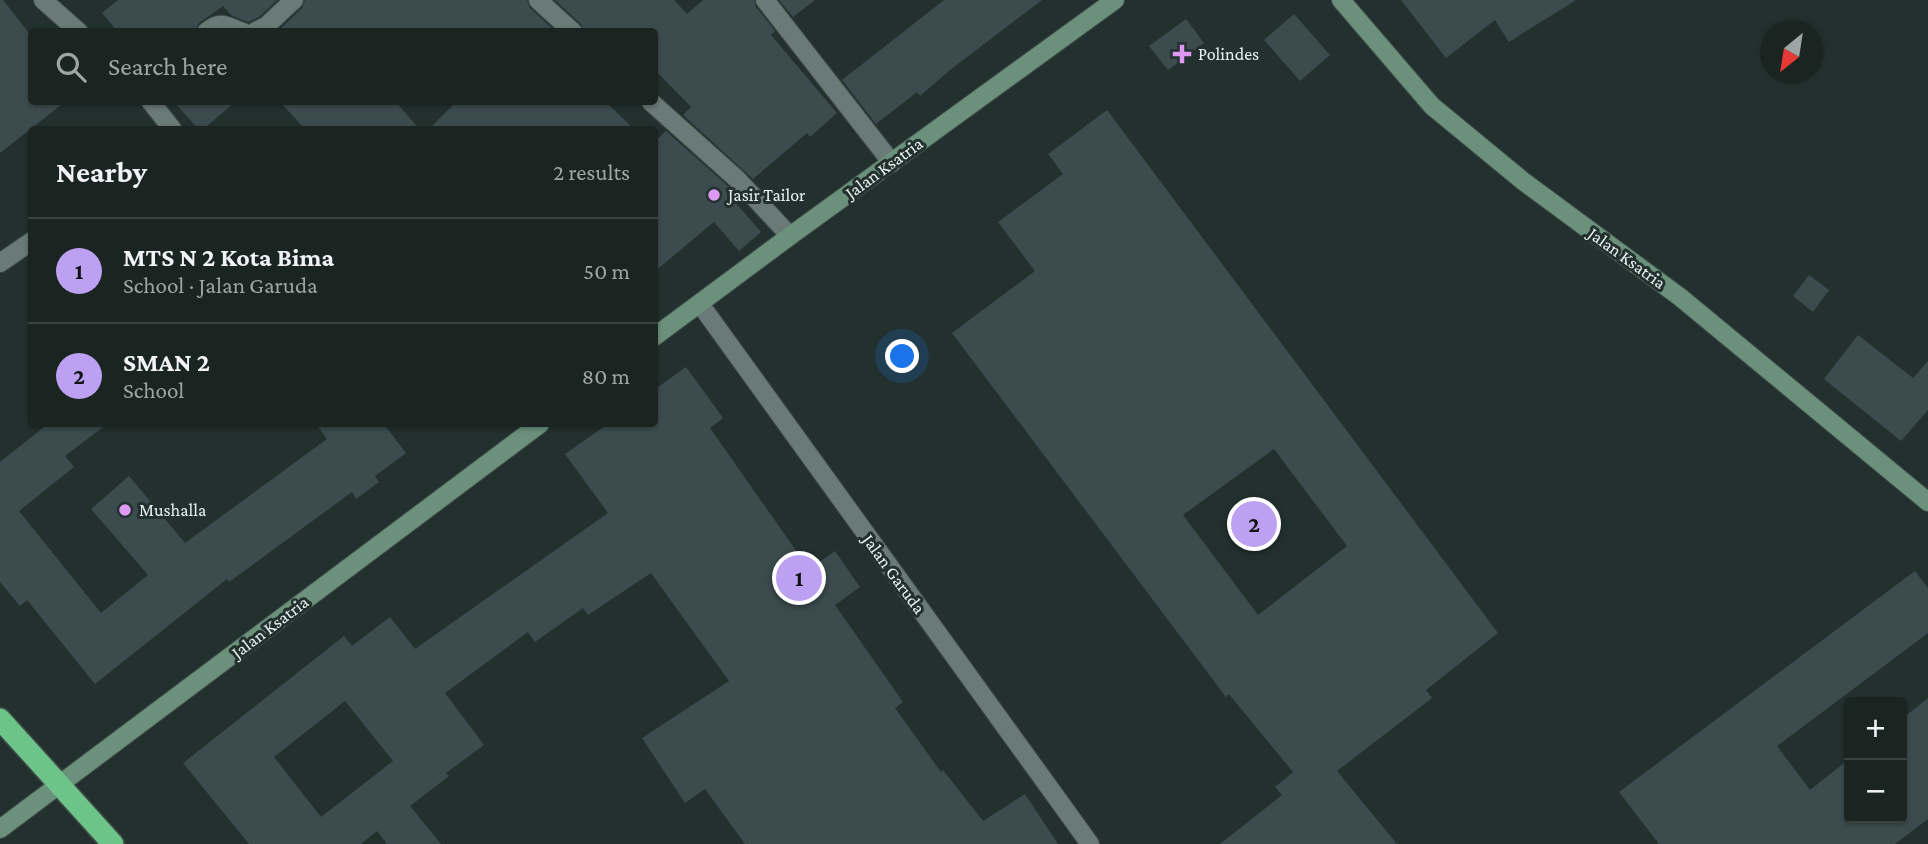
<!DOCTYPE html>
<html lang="en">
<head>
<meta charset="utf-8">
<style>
	body { margin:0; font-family:"Crimson Pro",serif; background:#27312f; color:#f1f3f6 }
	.controls { position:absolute; right:21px; bottom:21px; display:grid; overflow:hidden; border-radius:7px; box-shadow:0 2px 5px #0004 }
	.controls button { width:63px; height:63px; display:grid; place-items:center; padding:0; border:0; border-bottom:2px solid #384240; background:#1a2522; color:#f1f3f6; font:35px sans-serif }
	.compass { position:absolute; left:1760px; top:21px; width:63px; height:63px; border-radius:50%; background:#1a2522; box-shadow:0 2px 5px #0004; rotate:210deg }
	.you { position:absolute; left:903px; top:357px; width:24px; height:24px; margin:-18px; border:5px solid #fff; border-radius:50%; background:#1a73e8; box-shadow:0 0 0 10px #1a73e833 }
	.badge { display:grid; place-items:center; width:46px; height:46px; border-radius:50%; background:#bca0f2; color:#111; font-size:23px; font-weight:700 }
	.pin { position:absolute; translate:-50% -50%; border:4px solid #fff; box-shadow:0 2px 7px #0006 }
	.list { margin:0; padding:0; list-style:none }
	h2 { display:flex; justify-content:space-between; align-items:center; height:91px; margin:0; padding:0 28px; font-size:30px }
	h2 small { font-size:23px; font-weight:400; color:#9fa5a5 }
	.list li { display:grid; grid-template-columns:46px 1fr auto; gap:21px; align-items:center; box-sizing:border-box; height:105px; padding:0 28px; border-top:2px solid #384240 }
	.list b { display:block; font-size:26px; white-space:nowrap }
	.list p { margin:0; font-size:23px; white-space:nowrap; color:#9fa5a5 }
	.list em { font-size:23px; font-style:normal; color:#9fa5a5 }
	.icon { flex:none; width:38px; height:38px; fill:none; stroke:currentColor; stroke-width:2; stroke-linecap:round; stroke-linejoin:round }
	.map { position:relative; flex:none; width:1928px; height:844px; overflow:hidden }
	.search { position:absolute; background:#1a2522; box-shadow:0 2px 5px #0004; left:28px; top:28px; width:630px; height:77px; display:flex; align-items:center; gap:18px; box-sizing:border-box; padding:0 24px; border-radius:7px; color:#9fa5a5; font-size:26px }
	.panel { position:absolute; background:#1a2522; box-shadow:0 2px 5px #0004; left:28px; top:126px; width:630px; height:301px; border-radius:7px }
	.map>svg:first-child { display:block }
	.building { fill:#3c4c4e; fill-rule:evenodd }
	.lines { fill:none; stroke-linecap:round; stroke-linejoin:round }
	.street-casing { stroke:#414d4a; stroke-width:20 }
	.secondary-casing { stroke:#414d4a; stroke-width:20 }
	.highway-casing { stroke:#414d4a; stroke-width:24 }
	.street { stroke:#6a7a76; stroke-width:18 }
	.secondary { stroke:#6b907b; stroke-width:18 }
	.highway { stroke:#6dc488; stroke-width:21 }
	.poi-dot { fill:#dd99f4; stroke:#23312e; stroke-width:2.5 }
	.labels { text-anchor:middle; stroke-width:6; stroke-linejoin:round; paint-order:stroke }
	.poi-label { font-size:18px; fill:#e8f1ef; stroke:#23312e; text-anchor:start }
	.street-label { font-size:18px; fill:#e8f1ef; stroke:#23312e }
</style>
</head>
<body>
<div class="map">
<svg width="1928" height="844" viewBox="0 0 1928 844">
	<rect width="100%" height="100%" fill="#23312e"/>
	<g class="building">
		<polygon points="0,0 3,0 32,37 32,102 65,102 0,153"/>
		<polygon points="118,0 277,0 259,17 248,22 231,15 223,6 199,23 194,32 118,32 102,13"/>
		<polygon points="305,0 527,0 530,8 556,32 277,32 302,8"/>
		<polygon points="555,0 674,0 687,14 703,0 754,0 756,7 775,31 771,35 837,113 810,137 807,133 753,179 683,115 691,107 654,69 654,32 584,32 581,24"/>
		<polygon points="779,0 815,0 793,17"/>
		<polygon points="944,0 1042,0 950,70 920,96 917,92 876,124 842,80"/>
		<polygon points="1401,0 1576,0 1509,42 1495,20 1446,58"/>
		<polygon points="1294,14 1330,55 1300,81 1264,40"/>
		<polygon points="1186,19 1204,43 1168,70 1149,46"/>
		<polygon points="174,102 235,102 202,130 199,130"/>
		<polygon points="280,102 396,102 420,130 306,130"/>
		<polygon points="456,102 606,102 635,130 428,130"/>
		<path d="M1107 110 1498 633 1426 690 1432 698 1337 771 1397 844H1220L1282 795 1275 787 1293 772 1229 694 1226 697 952 333 1035 271 998 222 1063 174 1048 154ZM1274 449 1347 546 1258 615 1183 515Z"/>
		<polygon points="666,131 730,188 737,198 734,201 761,232 739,251 714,222 654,272 654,142"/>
		<polygon points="1809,275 1829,290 1813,312 1793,296"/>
		<polygon points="1858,335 1913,378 1928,361 1928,410 1901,441 1824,379"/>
		<path d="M686 367 723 418 710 428 809 569 835 551 860 587 835 605 903 702 895 708 941 772 943 770 983 821 1025 794 1058 844H745L705 789 685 803 642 738 729 681 651 573 588 615 583 608 535 642 528 632 445 693 484 745 446 773 449 776 410 806 441 844H387L377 831 361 844H249L183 763 344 636 352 646 390 617 415 649 608 513 565 454 608 424H654V390ZM345 701 393 761 321 817 274 757Z"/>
		<polygon points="48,424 107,424 65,456 74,467 19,511 101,613 148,575 91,509 129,476 185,543 327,439 316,424 384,424 406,453 375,476 379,482 356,499 352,492 229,582 227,579 95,684 27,600 20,606 0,582 0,462"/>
		<polygon points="1915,571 1928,588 1928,633 1777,746 1810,790 1849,759 1849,818 1902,818 1902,719 1928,698 1928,819 1895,844 1659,844 1619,792"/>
	</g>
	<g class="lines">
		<g class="street-casing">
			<g id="street">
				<polyline points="43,0 79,32"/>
				<polyline points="538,0 573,32"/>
				<polyline points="765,0 892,163"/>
				<path d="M206 32C221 19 226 26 243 32"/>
				<polyline points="254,32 266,26 294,0"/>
				<polyline points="151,102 173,130"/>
				<polyline points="651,102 738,180 790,236"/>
				<polyline points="0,263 32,241"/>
				<polyline points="700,304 1090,844"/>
			</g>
		</g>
		<g class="secondary-casing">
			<g id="secondary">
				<polyline points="1341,0 1432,106 1523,181 1680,297 1928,502"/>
				<polyline points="654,337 790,236 1115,0"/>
				<polyline points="0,829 540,424"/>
			</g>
		</g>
		<g class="highway-casing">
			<polyline id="highway" points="0,719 113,844"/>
		</g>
		<use href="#street" class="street"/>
		<use href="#secondary" class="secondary"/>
		<use href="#highway" class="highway"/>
	</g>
	<g class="poi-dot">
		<path d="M1178.5 43.5h7v7h7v7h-7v7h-7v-7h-7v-7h7z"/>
		<circle cx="714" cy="195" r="7"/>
		<circle cx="125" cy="510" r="7"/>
	</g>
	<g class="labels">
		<g class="poi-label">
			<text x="1198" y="60">Polindes</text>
			<text x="728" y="201">Jasir Tailor</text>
			<text x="139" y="516">Mushalla</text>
		</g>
		<g class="street-label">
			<text transform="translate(884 168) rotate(-36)" y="6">Jalan Ksatria</text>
			<text transform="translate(1627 258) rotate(36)" y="6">Jalan Ksatria</text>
			<text transform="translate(894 574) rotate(54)" y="6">Jalan Garuda</text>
			<text transform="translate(270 627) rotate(-37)" y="6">Jalan Ksatria</text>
		</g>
	</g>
</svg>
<div class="controls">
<button>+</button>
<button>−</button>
</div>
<svg class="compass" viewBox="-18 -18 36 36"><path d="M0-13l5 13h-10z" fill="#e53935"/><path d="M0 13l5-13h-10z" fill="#9fa5a5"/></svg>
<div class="you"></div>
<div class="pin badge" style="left:799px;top:578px">1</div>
<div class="pin badge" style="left:1254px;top:524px">2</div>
<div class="search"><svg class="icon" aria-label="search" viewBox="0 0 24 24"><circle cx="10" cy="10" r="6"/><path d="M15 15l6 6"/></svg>Search here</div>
<section class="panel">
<h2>Nearby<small>2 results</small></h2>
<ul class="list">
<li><span class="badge">1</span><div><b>MTS N 2 Kota Bima</b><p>School · Jalan Garuda</p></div><em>50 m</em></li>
<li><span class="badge">2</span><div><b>SMAN 2</b><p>School</p></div><em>80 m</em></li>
</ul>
</section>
</div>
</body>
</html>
